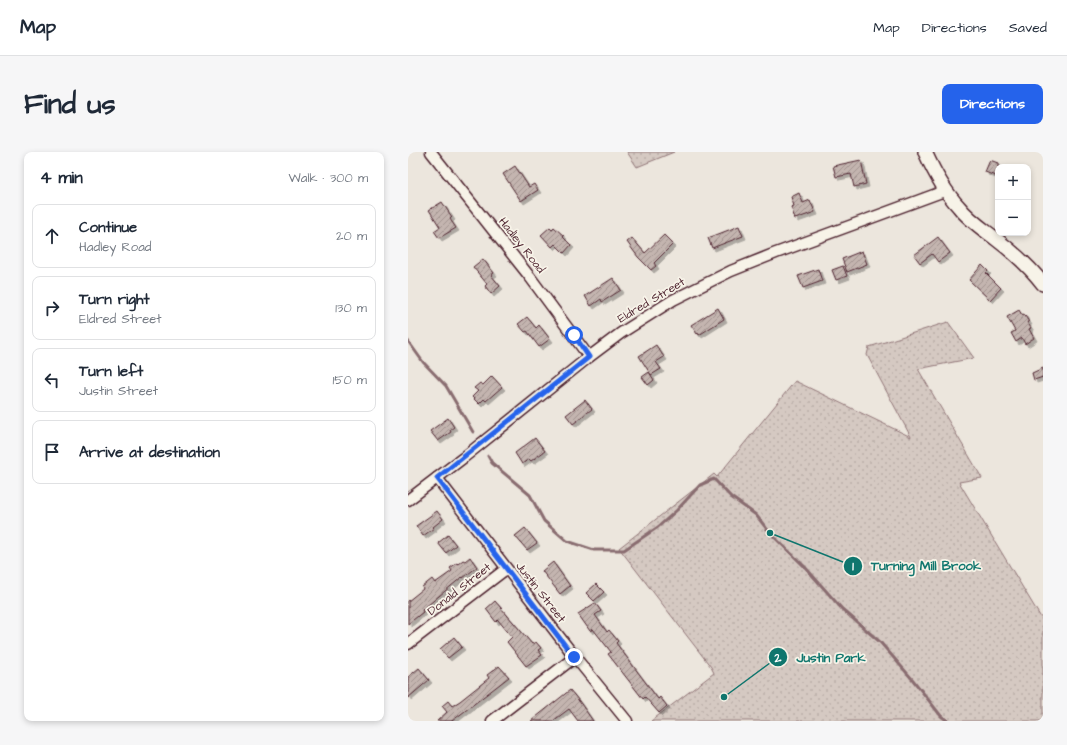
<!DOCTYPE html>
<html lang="en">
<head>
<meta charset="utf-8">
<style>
	body { margin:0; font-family:"Architects Daughter",sans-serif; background:#f6f6f7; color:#1f2937 }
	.controls { position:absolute; right:12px; top:12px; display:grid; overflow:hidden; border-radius:8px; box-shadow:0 2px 6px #0003 }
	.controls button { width:36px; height:36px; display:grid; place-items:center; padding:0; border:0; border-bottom:1px solid #e0e1e3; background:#fff; color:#1f2937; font:20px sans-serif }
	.stop { position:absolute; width:12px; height:12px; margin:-9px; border:3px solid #2563eb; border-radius:50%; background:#fff }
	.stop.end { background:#2563eb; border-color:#fff; box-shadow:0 1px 4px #0008 }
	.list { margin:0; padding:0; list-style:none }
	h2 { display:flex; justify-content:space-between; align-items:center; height:52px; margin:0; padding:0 16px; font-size:17px }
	h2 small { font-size:13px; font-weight:400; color:#747a83 }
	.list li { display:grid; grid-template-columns:26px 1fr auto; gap:12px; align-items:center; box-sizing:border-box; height:64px; margin:0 8px 8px; padding:0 8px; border:1px solid #e0e1e3; border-radius:8px }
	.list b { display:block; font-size:15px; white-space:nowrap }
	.list p { margin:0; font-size:13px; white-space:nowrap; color:#747a83 }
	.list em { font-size:13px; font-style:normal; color:#747a83 }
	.icon { flex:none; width:22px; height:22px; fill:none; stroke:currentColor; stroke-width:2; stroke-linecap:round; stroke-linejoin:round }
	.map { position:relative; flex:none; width:635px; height:569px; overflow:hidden; border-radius:8px }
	header { display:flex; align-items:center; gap:24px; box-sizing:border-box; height:56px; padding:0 20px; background:#fff; border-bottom:1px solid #e0e1e3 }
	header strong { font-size:19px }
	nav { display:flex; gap:22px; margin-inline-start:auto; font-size:14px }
	.intro { display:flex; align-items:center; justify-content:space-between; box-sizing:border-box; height:96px; padding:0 24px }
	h1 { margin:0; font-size:28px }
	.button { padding:10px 18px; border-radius:8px; background:#2563eb; color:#fff; font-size:14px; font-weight:700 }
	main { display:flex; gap:24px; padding:0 24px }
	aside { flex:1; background:#fff; border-radius:8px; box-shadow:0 2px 6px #0003 }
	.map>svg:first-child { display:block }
	.park { fill:url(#park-dots); stroke:#907476 }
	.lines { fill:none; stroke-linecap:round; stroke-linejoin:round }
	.stream { stroke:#896c6f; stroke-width:3 }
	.building { fill:url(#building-hatch); stroke:#4a1f2b; filter:url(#shadow) }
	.minor-casing { stroke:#4a1f2b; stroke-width:13 }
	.major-casing { stroke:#4a1f2b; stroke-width:16 }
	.minor { stroke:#f7f3e8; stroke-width:10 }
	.major { stroke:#f7f3e8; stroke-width:13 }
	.route { stroke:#2563eb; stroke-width:5 }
	.labels { text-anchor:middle; stroke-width:3.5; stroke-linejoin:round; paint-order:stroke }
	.street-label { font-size:12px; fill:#4a1f2b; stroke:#f7f3e8 }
	.leader { fill:none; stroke:#0f766e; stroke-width:1.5 }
	.callout-dot { fill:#0f766e; stroke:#f7f3e8; stroke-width:1.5 }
	.mark-label { font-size:12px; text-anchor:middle; font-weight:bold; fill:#fff }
	.callout-label { font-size:13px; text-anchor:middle; font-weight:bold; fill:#0f766e; stroke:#f7f3e8; stroke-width:3.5; stroke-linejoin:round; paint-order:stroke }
</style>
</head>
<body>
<header>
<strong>Map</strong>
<nav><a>Map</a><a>Directions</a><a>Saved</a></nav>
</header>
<div class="intro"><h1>Find us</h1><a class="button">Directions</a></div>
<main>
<aside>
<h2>4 min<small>Walk · 300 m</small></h2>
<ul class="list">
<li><svg class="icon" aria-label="ahead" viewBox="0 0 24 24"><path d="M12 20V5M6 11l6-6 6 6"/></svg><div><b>Continue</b><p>Hadley Road</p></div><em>20 m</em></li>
<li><svg class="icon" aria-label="right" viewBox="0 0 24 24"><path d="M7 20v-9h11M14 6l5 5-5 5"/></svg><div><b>Turn right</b><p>Eldred Street</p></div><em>130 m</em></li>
<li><svg class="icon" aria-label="left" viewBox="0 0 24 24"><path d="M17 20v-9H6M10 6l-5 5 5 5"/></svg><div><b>Turn left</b><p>Justin Street</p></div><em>150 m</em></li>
<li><svg class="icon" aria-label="arrive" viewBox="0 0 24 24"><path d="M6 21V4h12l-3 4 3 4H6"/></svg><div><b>Arrive at destination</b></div></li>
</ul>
</aside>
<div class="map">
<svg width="635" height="569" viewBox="0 0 635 569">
	<defs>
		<pattern id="park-dots" width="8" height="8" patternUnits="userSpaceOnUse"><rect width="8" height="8" fill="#d5c9c2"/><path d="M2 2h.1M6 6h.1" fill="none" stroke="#b8aca7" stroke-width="1.8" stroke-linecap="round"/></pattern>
		<pattern id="building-hatch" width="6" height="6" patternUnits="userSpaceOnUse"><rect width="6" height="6" fill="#c4b5b0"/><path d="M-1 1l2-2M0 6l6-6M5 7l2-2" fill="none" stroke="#a1938f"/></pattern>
		<filter id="shadow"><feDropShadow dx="3" dy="3" stdDeviation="0" flood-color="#0004"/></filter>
	</defs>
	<rect width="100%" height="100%" fill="#ece6dd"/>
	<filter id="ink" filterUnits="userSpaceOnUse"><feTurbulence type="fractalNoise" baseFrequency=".025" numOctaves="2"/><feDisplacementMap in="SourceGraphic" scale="8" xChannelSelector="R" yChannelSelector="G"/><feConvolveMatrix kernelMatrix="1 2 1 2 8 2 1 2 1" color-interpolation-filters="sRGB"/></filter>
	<g filter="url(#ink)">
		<g class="park">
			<polygon points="219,0 266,0 229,15"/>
			<polygon points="540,170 566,206 510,217 574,326 551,330 635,469 635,569 243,569 306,521 303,515 211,396 306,322 309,325 387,229 503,285 459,203 461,195"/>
		</g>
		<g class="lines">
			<g class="stream">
				<polyline points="0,189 15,210 38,234 65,280"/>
				<polyline points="80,304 84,311 122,343 136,369 159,389 186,398 216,398 250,375 269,358 292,333 306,327 323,345 348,363 362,381 397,415 434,457 472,490 505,528 533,564 540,569"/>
			</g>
		</g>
		<g class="building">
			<polygon points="453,8 458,32 446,35 443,22 428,25 425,14"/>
			<polygon points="582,8 590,11 590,25 577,20"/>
			<polygon points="107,14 121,35 126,32 130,38 113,49 95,22"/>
			<polygon points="391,41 395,51 402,48 407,60 387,67 383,55 386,54 383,45"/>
			<polygon points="34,50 44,65 42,67 48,76 31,86 26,79 32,75 21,58"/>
			<polygon points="331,74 335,84 304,96 300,86"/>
			<polygon points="142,75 144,77 146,75 156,84 155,85 163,93 156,101 147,92 144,95 133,83"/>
			<polygon points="256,83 265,92 246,111 248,114 243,118 230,105 219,90 224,86 237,101"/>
			<polygon points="530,85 542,101 530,110 524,102 512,111 506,103"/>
			<polygon points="454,99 459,112 439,120 434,107"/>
			<polygon points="75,107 86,121 83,123 92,134 83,142 77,134 79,132 65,115"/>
			<polygon points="574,113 580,119 578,121 593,136 582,148 561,128"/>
			<polygon points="435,114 439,124 428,128 424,118"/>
			<polygon points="410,117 414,129 395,136 390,124"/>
			<polygon points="205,126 213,138 194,150 193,147 183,154 177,144"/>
			<polygon points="310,156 316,167 291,183 290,181 289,182 283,173"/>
			<polygon points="611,158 614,163 616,162 621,170 619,170 623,176 621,177 626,186 617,192 614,186 608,190 603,181 607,179 599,165"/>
			<polygon points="119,165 128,176 131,173 142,187 131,195 119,179 117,180 110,172"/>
			<polygon points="248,193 256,205 248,210 253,217 243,223 231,204"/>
			<polygon points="635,216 635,225 626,228 624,221"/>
			<polygon points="241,220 246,228 240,233 234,225"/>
			<polygon points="84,224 94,235 78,249 76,247 71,252 64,245 70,239 66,236 72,231 75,233"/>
			<polygon points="177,248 184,257 165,272 158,263"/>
			<polygon points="40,266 46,275 42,278 43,280 30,289 22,279"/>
			<polygon points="127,286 137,299 123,309 121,307 114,312 107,301"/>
			<polygon points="29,359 35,367 25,375 26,376 15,384 8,374"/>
			<polygon points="117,376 129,391 119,398 107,384"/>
			<polygon points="40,383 48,393 38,401 30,391"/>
			<polygon points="62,405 69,415 55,426 54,425 14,458 15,460 0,472 0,449 15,437 14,435 24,427 27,431 44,419 42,416 49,411 50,412 55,408 57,409"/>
			<polygon points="145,410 162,434 152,442 134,419"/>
			<polygon points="188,432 196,440 186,449 178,441"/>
			<polygon points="87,449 124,492 128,490 133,496 130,498 134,503 118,514 99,490 104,485 90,468 88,470 78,457"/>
			<polygon points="187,451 193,459 187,463 199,480 201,478 210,489 208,491 250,547 252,545 259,554 251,561 237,545 235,547 200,502 203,500 185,477 182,479 170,462"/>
			<polygon points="46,485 54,495 40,506 32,497"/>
			<polygon points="91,514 101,525 44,569 29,569 39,560 34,554 40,549 44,554 52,549 81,526 79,523"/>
			<polygon points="11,516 21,528 0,546 0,525"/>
			<polygon points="162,538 171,549 185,569 170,569 161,557 145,569 123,569"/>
		</g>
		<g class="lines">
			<g class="minor-casing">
				<g id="minor">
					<polyline points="23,0 122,125 181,205"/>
					<polyline points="29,326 167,505 219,569"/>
					<polyline points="0,348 55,306 181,205 213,181 265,148 323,119 368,101 531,41 538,39"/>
					<polyline points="0,492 98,417"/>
					<polyline points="84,569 167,505"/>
				</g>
			</g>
			<g class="major-casing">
				<path id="major" d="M517 0C526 20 536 39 551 55 561 68 575 77 588 87 605 100 623 116 635 132"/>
			</g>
			<use href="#minor" class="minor"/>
			<use href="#major" class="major"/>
		</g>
	</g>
	<g class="lines" filter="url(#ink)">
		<polyline class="route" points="166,183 181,205 29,326 166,505"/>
	</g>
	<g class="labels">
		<g class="street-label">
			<text transform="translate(114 93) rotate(52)" y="4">Hadley Road</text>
			<text transform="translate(243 148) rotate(-31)" y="4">Eldred Street</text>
			<text transform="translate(51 437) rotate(-38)" y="4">Donald Street</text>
			<text transform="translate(133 440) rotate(52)" y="4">Justin Street</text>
		</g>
	</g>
	<path class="leader" d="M362 381L445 414M316 545L370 505"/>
	<g class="callout-dot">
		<circle cx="362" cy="381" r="4"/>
		<circle cx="316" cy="545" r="4"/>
		<circle cx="445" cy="414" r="10"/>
		<circle cx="370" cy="505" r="10"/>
	</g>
	<g class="mark-label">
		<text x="445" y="418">1</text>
		<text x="370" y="510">2</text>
	</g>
	<g class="callout-label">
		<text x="518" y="418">Turning Mill Brook</text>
		<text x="423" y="510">Justin Park</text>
	</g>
</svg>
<div class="controls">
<button>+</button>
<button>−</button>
</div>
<div class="stop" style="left:166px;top:183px"></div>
<div class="stop end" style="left:166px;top:505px"></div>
</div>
</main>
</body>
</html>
